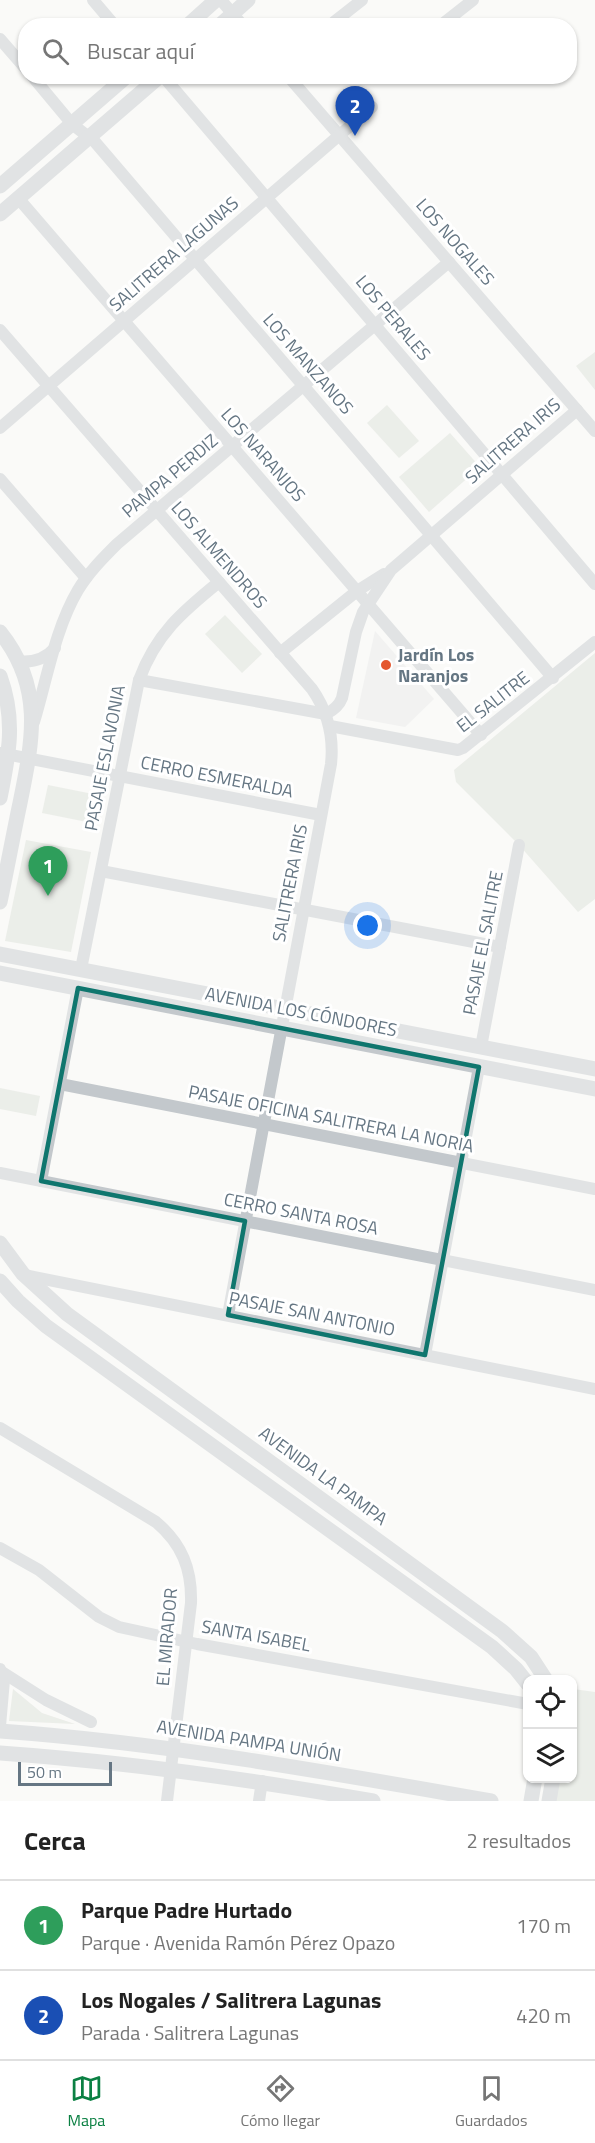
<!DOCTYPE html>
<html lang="es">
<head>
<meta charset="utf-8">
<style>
	body { margin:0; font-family:"Titillium Web",sans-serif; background:#f2f2f2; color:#222 }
	.controls { position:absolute; right:18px; bottom:18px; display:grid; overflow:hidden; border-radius:12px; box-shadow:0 2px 4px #0004 }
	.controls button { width:54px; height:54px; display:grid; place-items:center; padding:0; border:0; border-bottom:2px solid #e0e0e0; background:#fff; color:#222; font:30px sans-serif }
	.scale { position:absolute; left:18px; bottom:15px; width:94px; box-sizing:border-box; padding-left:6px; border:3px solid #657683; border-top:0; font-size:16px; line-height:21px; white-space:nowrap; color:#657683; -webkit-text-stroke:4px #fff; paint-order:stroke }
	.you { position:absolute; left:368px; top:926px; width:21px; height:21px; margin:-15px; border:4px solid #fff; border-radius:50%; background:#1a73e8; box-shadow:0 0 0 9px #1a73e833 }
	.badge { display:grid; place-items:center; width:39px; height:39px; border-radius:50%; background:#0b8043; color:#fff; font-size:20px; font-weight:700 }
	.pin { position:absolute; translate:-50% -50px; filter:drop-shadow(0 2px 3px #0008) }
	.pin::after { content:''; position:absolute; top:32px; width:21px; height:18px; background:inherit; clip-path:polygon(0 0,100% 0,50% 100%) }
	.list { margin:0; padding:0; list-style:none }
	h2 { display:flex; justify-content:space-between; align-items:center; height:78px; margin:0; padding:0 24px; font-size:26px }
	h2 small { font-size:20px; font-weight:400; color:#767676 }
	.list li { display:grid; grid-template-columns:39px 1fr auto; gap:18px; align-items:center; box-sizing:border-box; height:90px; padding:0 24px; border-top:2px solid #e0e0e0 }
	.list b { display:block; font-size:22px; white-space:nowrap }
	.list p { margin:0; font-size:20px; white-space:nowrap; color:#767676 }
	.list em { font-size:20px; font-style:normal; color:#767676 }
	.icon { flex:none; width:33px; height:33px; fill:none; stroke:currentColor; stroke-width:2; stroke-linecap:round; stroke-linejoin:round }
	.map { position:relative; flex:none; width:595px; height:1801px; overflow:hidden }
	.search { position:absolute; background:#fff; box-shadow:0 2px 4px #0004; left:18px; right:18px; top:18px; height:66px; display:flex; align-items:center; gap:15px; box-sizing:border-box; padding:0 21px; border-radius:24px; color:#767676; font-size:22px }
	.sheet { height:258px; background:#fff }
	nav { display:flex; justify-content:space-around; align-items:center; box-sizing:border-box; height:84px; border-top:2px solid #e0e0e0; background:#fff; font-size:16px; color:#767676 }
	nav a { display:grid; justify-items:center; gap:3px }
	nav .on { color:#0b8043 }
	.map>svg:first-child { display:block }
	.built { fill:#e8e9e9 }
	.green { fill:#dadfd7 }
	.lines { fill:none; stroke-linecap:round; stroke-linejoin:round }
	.minor { stroke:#c3c8cc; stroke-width:12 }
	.tertiary { stroke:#c3c8cc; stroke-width:15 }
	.marked { fill:none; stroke:#0f766e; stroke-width:4.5; stroke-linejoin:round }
	.poi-dot { fill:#e4572e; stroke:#fff; stroke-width:2 }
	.labels { text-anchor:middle; stroke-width:6; stroke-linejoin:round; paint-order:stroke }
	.street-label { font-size:18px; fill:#657683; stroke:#fff }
	.poi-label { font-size:18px; font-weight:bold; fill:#657683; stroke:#fff; text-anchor:start }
</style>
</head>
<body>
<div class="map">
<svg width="595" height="1801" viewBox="0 0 595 1801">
	<rect width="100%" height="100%" fill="#fafaf8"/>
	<polygon class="built" points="375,631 434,699 405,727 356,718"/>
	<g class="green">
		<polygon points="595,352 595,390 576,366"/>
		<polygon points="387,405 419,441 399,458 367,423"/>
		<polygon points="450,433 480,467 429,512 399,477"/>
		<polygon points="225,615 262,654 242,673 205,634"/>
		<polygon points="595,653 595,899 578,912 519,845 456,782 454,770"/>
		<polygon points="48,785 98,795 92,823 42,813"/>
		<polygon points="26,840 91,852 71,952 5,941"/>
		<polygon points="0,1088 40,1096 36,1116 0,1109"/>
		<polygon points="13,1689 42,1713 75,1724 9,1721"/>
		<polygon points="573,1689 595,1692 595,1801 555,1801 558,1779 572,1778"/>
	</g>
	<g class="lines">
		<g class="minor">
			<polyline points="93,0 115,26"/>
			<polyline points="221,0 243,26"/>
			<polyline points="334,22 362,0"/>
			<polyline points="440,26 473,0"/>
			<polyline points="0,39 26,69"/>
			<polyline points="32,76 72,124 95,142 553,678"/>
			<polyline points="163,76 595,584"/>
			<polyline points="288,76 595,431"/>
			<polyline points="18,198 481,735"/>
			<path d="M0 330 312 689C328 712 334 736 331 764L228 1315"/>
			<polyline points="0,428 372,107"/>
			<polyline points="0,479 86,578"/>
			<polyline points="280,653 357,591 384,574"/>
			<path d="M18 661C33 663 45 659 55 648"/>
			<path d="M139 680 326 714C334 710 339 706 342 698L356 632 363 612 391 570 577 410"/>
			<path d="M34 722C47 679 55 629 78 590 89 572 103 558 117 544L449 262"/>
			<polyline points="330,726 458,750 463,748 595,642"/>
			<polyline points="0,753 321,815"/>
			<polyline points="101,871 500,947"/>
			<path d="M81 969 139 680C156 634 182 612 219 582"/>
			<polyline points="481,1047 519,845"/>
			<polyline points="60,1084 595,1189"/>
			<polyline points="0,1173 595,1290"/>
			<polyline points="41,1181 78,988"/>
			<polyline points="24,1275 595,1389"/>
			<polyline points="425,1355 479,1067"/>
			<path d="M0 1428 156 1522C182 1544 192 1569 191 1603L167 1801"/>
			<polyline points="0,1548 39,1570 99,1617 119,1627 197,1644 528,1704"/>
			<polyline points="0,1669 4,1680 0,1726"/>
			<polyline points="2,1672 46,1700 91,1722"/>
			<polyline points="259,1801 262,1781"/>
		</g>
		<g class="tertiary">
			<polyline points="187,26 216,0"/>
			<polyline points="219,26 248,0"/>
			<polyline points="0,186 127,76"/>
			<polyline points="0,214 160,76"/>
			<path d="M0 632C44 687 33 739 20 803 13 836 7 869 0 902"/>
			<path d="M0 676C16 720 9 754 0 798"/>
			<polyline points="0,954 595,1069"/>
			<polyline points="0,973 595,1089"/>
			<polyline points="0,1243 23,1274 67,1314 502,1631 531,1657 546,1680"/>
			<polyline points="0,1281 18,1301 46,1326 492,1647 516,1669 528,1684"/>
			<path d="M0 1731C165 1743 328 1772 491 1801"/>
			<path d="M0 1753C126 1762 248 1779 373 1801"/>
			<polyline points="531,1801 535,1778"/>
			<polyline points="549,1801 553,1778"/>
		</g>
	</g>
	<path d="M0 0H595V1801H0ZM78 988 479 1067 425 1355 228 1315 245 1221 41 1181Z" fill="#fafaf8" fill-opacity=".55" fill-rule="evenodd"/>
	<path class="marked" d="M78 988 479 1067 425 1355 228 1315 245 1221 41 1181Z"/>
	<circle class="poi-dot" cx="386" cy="665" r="6"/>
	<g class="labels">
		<g class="street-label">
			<text transform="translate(455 242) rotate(49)" y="6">LOS NOGALES</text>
			<text transform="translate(174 254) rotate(-41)" y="6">SALITRERA LAGUNAS</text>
			<text transform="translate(393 318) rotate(50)" y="6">LOS PERALES</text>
			<text transform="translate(308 364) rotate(49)" y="6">LOS MANZANOS</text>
			<text transform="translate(513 441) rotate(-41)" y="6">SALITRERA IRIS</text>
			<text transform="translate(263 455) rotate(49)" y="6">LOS NARANJOS</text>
			<text transform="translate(170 476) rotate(-40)" y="6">PAMPA PERDIZ</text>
			<text transform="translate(219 555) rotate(49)" y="6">LOS ALMENDROS</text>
			<text transform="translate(493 702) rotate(-38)" y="6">EL SALITRE</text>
			<text transform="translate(105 758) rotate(-79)" y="6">PASAJE ESLAVONIA</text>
			<text transform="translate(217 777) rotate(11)" y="6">CERRO ESMERALDA</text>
			<text transform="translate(290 883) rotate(-79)" y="6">SALITRERA IRIS</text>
			<text transform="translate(483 943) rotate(-79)" y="6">PASAJE EL SALITRE</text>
			<text transform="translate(301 1012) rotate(11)" y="6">AVENIDA LOS CÓNDORES</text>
			<text transform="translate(331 1119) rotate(11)" y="6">PASAJE OFICINA SALITRERA LA NORIA</text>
			<text transform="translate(301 1214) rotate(11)" y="6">CERRO SANTA ROSA</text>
			<text transform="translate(312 1314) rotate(11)" y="6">PASAJE SAN ANTONIO</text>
			<text transform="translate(323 1476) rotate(36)" y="6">AVENIDA LA PAMPA</text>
			<text transform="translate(256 1636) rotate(10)" y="6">SANTA ISABEL</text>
			<text transform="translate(167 1637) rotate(-85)" y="6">EL MIRADOR</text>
			<text transform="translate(249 1741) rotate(9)" y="6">AVENIDA PAMPA UNIÓN</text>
		</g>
		<g class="poi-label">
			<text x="398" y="661">Jardín Los<tspan x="398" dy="21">Naranjos</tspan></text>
		</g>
	</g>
</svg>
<div class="controls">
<button><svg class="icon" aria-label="locate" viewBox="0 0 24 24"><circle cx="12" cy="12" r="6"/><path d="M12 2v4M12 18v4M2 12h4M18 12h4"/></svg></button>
<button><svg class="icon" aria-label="layers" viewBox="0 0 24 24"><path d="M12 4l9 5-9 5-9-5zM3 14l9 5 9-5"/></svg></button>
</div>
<div class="scale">50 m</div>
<div class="you"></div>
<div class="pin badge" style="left:48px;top:896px;background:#2e9e5b">1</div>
<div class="pin badge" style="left:355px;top:136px;background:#1a4fb4">2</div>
<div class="search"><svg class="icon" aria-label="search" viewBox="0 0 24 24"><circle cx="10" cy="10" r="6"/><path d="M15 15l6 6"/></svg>Buscar aquí</div>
</div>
<section class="sheet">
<h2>Cerca<small>2 resultados</small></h2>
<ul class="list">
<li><span class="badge" style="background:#2e9e5b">1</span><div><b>Parque Padre Hurtado</b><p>Parque · Avenida Ramón Pérez Opazo</p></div><em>170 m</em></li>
<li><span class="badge" style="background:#1a4fb4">2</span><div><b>Los Nogales / Salitrera Lagunas</b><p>Parada · Salitrera Lagunas</p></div><em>420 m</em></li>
</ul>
</section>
<nav>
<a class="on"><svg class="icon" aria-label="map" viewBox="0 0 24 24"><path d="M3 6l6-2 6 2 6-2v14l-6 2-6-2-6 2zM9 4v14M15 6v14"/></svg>Mapa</a>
<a><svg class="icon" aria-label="directions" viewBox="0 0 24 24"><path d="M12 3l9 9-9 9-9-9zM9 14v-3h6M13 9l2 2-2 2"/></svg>Cómo llegar</a>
<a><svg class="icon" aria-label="saved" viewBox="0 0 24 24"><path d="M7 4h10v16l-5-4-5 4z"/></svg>Guardados</a>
</nav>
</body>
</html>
